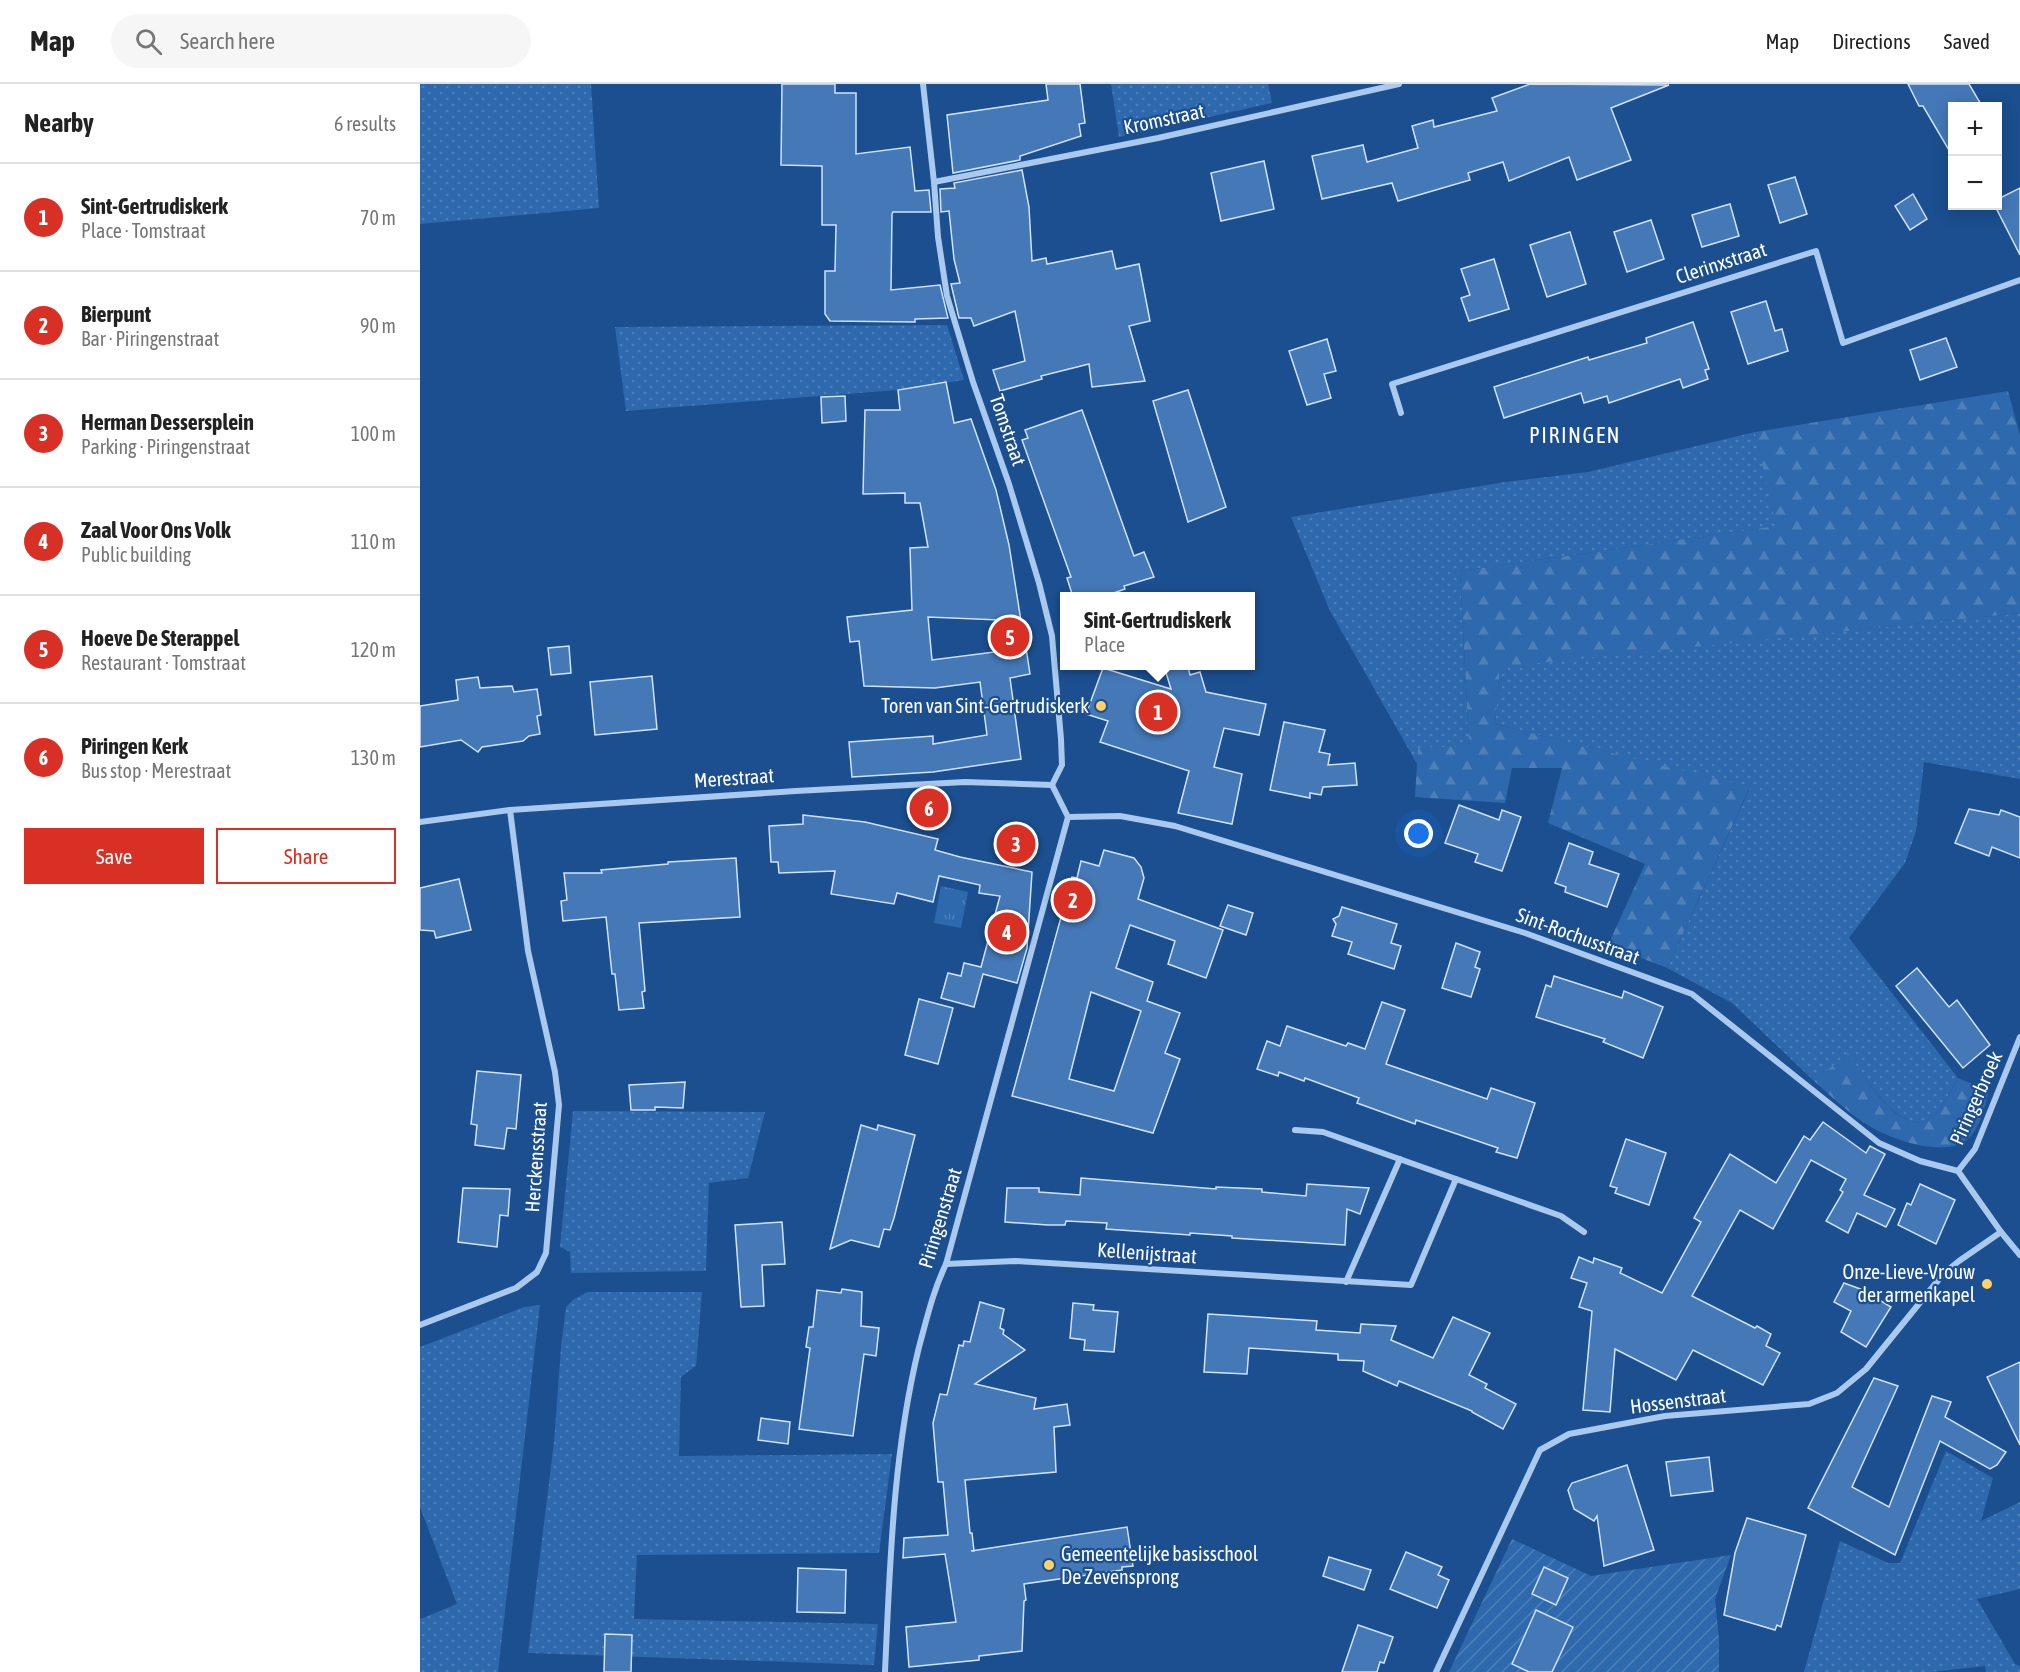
<!DOCTYPE html>
<html lang="en">
<head>
<meta charset="utf-8">
<style>
	body { margin:0; font-family:"Asap Condensed",sans-serif; background:#f6f6f6; color:#222 }
	.controls { position:absolute; right:18px; top:18px; display:grid; overflow:hidden; border-radius:0px; box-shadow:0 3px 15px #0003 }
	.controls button { width:54px; height:54px; display:grid; place-items:center; padding:0; border:0; border-bottom:2px solid #e0e0e0; background:#fff; color:#222; font:30px sans-serif }
	.you { position:absolute; left:999px; top:750px; width:21px; height:21px; margin:-15px; border:4px solid #fff; border-radius:50%; background:#1a73e8; box-shadow:0 0 0 9px #1a73e833 }
	.badge { display:grid; place-items:center; width:39px; height:39px; border-radius:50%; background:#d93025; color:#fff; font-size:20px; font-weight:700 }
	.pin { position:absolute; translate:-50% -50%; border:3px solid #fff; box-shadow:0 2px 6px #0006 }
	.popup { position:absolute; left:640px; top:508px; width:195px; height:78px; box-sizing:border-box; display:grid; place-content:center; border-radius:0px; background:#fff; filter:drop-shadow(0 2px 4px #0005); font-size:20px; white-space:nowrap; color:#767676 }
	.popup b { font-size:22px; color:#222 }
	.popup::after { content:''; position:absolute; left:50%; top:100%; margin-left:-12px; border:12px solid transparent; border-top-color:#fff }
	.list { margin:0; padding:0; list-style:none }
	h2 { display:flex; justify-content:space-between; align-items:center; height:78px; margin:0; padding:0 24px; font-size:26px }
	h2 small { font-size:20px; font-weight:400; color:#767676 }
	.list li { display:grid; grid-template-columns:39px 1fr auto; gap:18px; align-items:center; box-sizing:border-box; height:108px; padding:0 24px; border-top:2px solid #e0e0e0 }
	.list b { display:block; font-size:22px; white-space:nowrap }
	.list p { margin:0; font-size:20px; white-space:nowrap; color:#767676 }
	.list em { font-size:20px; font-style:normal; color:#767676 }
	.actions { display:flex; gap:12px; padding:18px 24px }
	.actions a { flex:1; padding:14px 0; border:2px solid #d93025; border-radius:0px; text-align:center; font-size:21px; color:#d93025 }
	.actions .main { background:#d93025; color:#fff }
	.icon { flex:none; width:33px; height:33px; fill:none; stroke:currentColor; stroke-width:2; stroke-linecap:round; stroke-linejoin:round }
	.map { position:relative; flex:none; width:1600px; height:1588px; overflow:hidden }
	header { display:flex; align-items:center; gap:36px; box-sizing:border-box; height:84px; padding:0 30px; background:#fff; border-bottom:2px solid #e0e0e0 }
	header strong { font-size:28px }
	nav { display:flex; gap:33px; margin-inline-start:auto; font-size:21px }
	.search { width:420px; height:54px; background:#f6f6f6; display:flex; align-items:center; gap:15px; box-sizing:border-box; padding:0 21px; border-radius:33px; color:#767676; font-size:22px }
	main { display:flex }
	aside { flex:1; background:#fff }
	.map>svg:first-child { display:block }
	.grass { fill:url(#grass-dots) }
	.forest { fill:url(#forest-firs) }
	.park { fill:url(#park-tufts) }
	.garden { fill:url(#garden-furrows) }
	.building { fill:#4478b7; stroke:#cfe3fa; stroke-width:1.5; fill-rule:evenodd }
	.lines { fill:none; stroke-linecap:round; stroke-linejoin:round }
	.minor { stroke:#a9c9ee; stroke-width:6 }
	.poi-dot { fill:#ffd166; stroke:#1b4f8f; stroke-width:2 }
	.labels { text-anchor:middle; stroke-width:4.5; stroke-linejoin:round; paint-order:stroke }
	.street-label { font-size:20px; fill:#fff; stroke:#1b4f8f }
	.poi-label { font-size:20px; fill:#fff; stroke:#1b4f8f; text-anchor:end }
	.quarter-label { font-size:22px; letter-spacing:1.5px; fill:#fff; stroke:#1b4f8f }
</style>
</head>
<body>
<header>
<strong>Map</strong>
<div class="search"><svg class="icon" aria-label="search" viewBox="0 0 24 24"><circle cx="10" cy="10" r="6"/><path d="M15 15l6 6"/></svg>Search here</div>
<nav><a>Map</a><a>Directions</a><a>Saved</a></nav>
</header>
<main>
<aside>
<h2>Nearby<small>6 results</small></h2>
<ul class="list">
<li><span class="badge">1</span><div><b>Sint-Gertrudiskerk</b><p>Place · Tomstraat</p></div><em>70 m</em></li>
<li><span class="badge">2</span><div><b>Bierpunt</b><p>Bar · Piringenstraat</p></div><em>90 m</em></li>
<li><span class="badge">3</span><div><b>Herman Dessersplein</b><p>Parking · Piringenstraat</p></div><em>100 m</em></li>
<li><span class="badge">4</span><div><b>Zaal Voor Ons Volk</b><p>Public building</p></div><em>110 m</em></li>
<li><span class="badge">5</span><div><b>Hoeve De Sterappel</b><p>Restaurant · Tomstraat</p></div><em>120 m</em></li>
<li><span class="badge">6</span><div><b>Piringen Kerk</b><p>Bus stop · Merestraat</p></div><em>130 m</em></li>
</ul>
<div class="actions"><a class="main">Save</a><a>Share</a></div>
</aside>
<div class="map">
<svg width="1600" height="1588" viewBox="0 0 1600 1588">
	<defs>
		<pattern id="grass-dots" width="8" height="8" patternUnits="userSpaceOnUse" patternTransform="scale(1.5)"><rect width="8" height="8" fill="#2e69ad"/><path d="M2 2h.1M6 6h.1" fill="none" stroke="#4d80b9" stroke-width="1.8" stroke-linecap="round"/></pattern>
		<pattern id="forest-firs" width="22" height="20" patternUnits="userSpaceOnUse" patternTransform="scale(1.5)"><rect width="22" height="20" fill="#2e69ad"/><path d="M5 1l3.5 6h-7zM16 11l3.5 6h-7z" fill="#4d80b9"/></pattern>
		<pattern id="park-tufts" width="24" height="20" patternUnits="userSpaceOnUse" patternTransform="scale(1.5)"><rect width="24" height="20" fill="#2e69ad"/><path d="M3 7l-1-3M5 7V3M7 7l1-3M15 17l-1-3M17 17v-4M19 17l1-3" fill="none" stroke="#4d80b9"/></pattern>
		<pattern id="garden-furrows" width="10" height="10" patternUnits="userSpaceOnUse" patternTransform="scale(1.5)"><rect width="10" height="10" fill="#2e69ad"/><path d="M-1 1l2-2M0 10L10 0M9 11l2-2" fill="none" stroke="#4d80b9"/></pattern>
	</defs>
	<rect width="100%" height="100%" fill="#1b4f8f"/>
	<g class="grass">
		<polygon points="0,0 171,0 179,124 0,140"/>
		<polygon points="691,0 848,0 852,19 699,53"/>
		<polygon points="527,241 544,296 478,306 206,327 195,243"/>
		<polygon points="1335,348 1357,442 1040,487 1049,663 998,664 997,680 910,527 871,433 1085,398 1168,388"/>
		<path d="M1600 529V695L1504 678 1496 747 1485 779 1429 854 1538 994C1533 1002 1522 1025 1516 1030 1485 1062 1444 991 1428 970L1394 997 1312 919 1247 884 1330 704 1075 640 1080 582Z"/>
		<polygon points="153,1027 345,1028 328,1094 289,1099 286,1187 151,1189 150,1168 140,1163"/>
		<polygon points="168,1208 282,1208 276,1282 261,1293 259,1372 472,1370 459,1469 217,1471 214,1535 458,1540 454,1581 108,1569 134,1358 141,1263 146,1223 154,1215"/>
		<polygon points="120,1221 78,1588 0,1588 0,1535 37,1520 0,1423 0,1263 104,1223"/>
		<polygon points="1526,1367 1573,1394 1561,1437 1600,1418 1600,1505 1557,1515 1595,1580 1600,1582 1600,1588 1566,1588 1565,1582 1511,1588 1384,1588 1420,1457 1468,1479 1480,1479"/>
	</g>
	<g class="forest">
		<polygon points="1588,307 1600,351 1600,529 1080,583 1075,640 1330,703 1247,884 1188,861 1225,780 1128,739 1142,684 1092,684 1085,719 995,713 998,664 1049,662 1040,487 1356,442 1335,348"/>
		<path d="M1428 969C1444 991 1484 1062 1516 1030 1522 1025 1533 1002 1538 994L1569 1007C1564 1023 1561 1042 1549 1054 1525 1077 1463 1053 1440 1036 1424 1025 1409 1010 1394 997Z"/>
	</g>
	<polygon class="park" points="521,802 548,808 541,844 514,839"/>
	<polygon class="garden" points="1092,1455 1171,1492 1311,1471 1295,1515 1299,1555 1299,1588 1029,1588"/>
	<g class="building">
		<polygon points="362,0 415,0 415,9 436,9 436,70 490,63 495,107 509,106 511,128 473,128 472,130 471,206 520,201 528,234 495,235 495,238 410,237 405,230 405,187 415,187 416,141 402,141 402,82 361,81"/>
		<polygon points="626,0 660,0 665,39 659,40 661,52 600,72 600,76 533,89 527,31 628,16"/>
		<polygon points="1110,0 1249,1 1191,24 1211,76 1157,96 1149,73 1089,97 1083,78 1048,89 1050,96 978,117 972,99 902,115 892,72 943,61 947,78 998,64 992,42 1013,36 1014,43 1077,27 1072,14"/>
		<polygon points="1488,0 1549,0 1562,22 1533,22 1533,73 1503,22 1499,22"/>
		<polygon points="844,77 854,125 801,137 791,89"/>
		<polygon points="602,86 609,123 612,177 626,174 627,180 692,167 696,185 719,180 730,237 709,242 725,297 672,303 669,280 621,292 622,295 580,307 573,286 605,277 595,227 554,242 551,234 539,234 531,200 540,199 534,175 529,127 521,128 520,105 535,104 534,99"/>
		<polygon points="1375,93 1387,130 1360,139 1348,101"/>
		<polygon points="1600,104 1600,171 1575,122 1578,122 1578,115"/>
		<polygon points="1493,110 1507,135 1490,146 1475,122"/>
		<polygon points="1310,120 1319,152 1282,163 1272,131"/>
		<polygon points="1231,136 1244,175 1207,188 1194,148"/>
		<polygon points="1150,148 1166,200 1127,213 1110,161"/>
		<polygon points="1074,175 1089,225 1049,237 1041,214 1050,211 1041,185"/>
		<polygon points="1346,217 1355,247 1362,245 1368,267 1328,280 1311,228"/>
		<polygon points="1273,238 1289,285 1285,286 1288,295 1263,304 1260,295 1189,319 1187,312 1164,319 1161,309 1084,334 1074,303 1168,273 1169,276 1227,259 1226,254"/>
		<polygon points="1526,254 1537,283 1500,296 1490,266"/>
		<polygon points="907,255 916,287 904,290 911,314 887,321 869,267"/>
		<polygon points="526,298 534,339 551,335 576,406 589,461 601,537 508,533 512,576 606,564 610,590 590,594 601,675 513,688 432,693 429,658 513,652 513,660 567,651 560,598 515,604 444,602 439,557 430,558 427,533 492,526 490,464 508,463 500,419 485,419 485,409 443,410 445,326 480,326 478,306"/>
		<polygon points="768,306 806,423 768,438 733,317"/>
		<polygon points="425,312 426,337 402,339 401,313"/>
		<polygon points="662,326 714,472 724,468 734,493 704,502 705,505 682,513 653,513 647,494 651,493 602,356 608,354 605,346"/>
		<polygon points="149,562 151,589 131,591 128,564"/>
		<polygon points="744,582 768,582 770,591 780,588 786,608 846,620 839,651 804,644 794,683 822,690 812,740 758,729 769,687 680,658 688,637 666,630 683,584 751,605"/>
		<polygon points="232,592 237,645 175,651 170,598"/>
		<polygon points="58,593 60,604 92,602 94,608 117,605 121,631 117,632 120,650 109,652 103,657 62,663 58,668 41,656 0,663 0,622 38,616 36,596"/>
		<polygon points="864,638 905,646 899,668 910,670 908,681 935,679 937,701 903,703 901,711 890,709 890,714 850,706"/>
		<polygon points="1039,721 1079,736 1082,726 1101,733 1082,787 1055,778 1058,770 1025,759"/>
		<polygon points="1549,725 1579,731 1581,726 1600,733 1600,774 1572,763 1569,772 1535,759"/>
		<polygon points="383,731 445,738 518,755 515,766 540,773 612,788 607,864 597,899 563,890 554,923 521,914 528,889 541,892 544,879 561,883 580,812 559,809 560,801 519,792 513,818 477,809 474,820 411,810 415,787 359,789 358,778 351,778 349,742 383,740"/>
		<polygon points="1149,759 1173,768 1169,780 1199,790 1187,823 1145,808 1146,803 1135,799"/>
		<path d="M684 766 714 774 721 783 724 794 718 815 803 846 786 894 748 880 755 857 710 841 696 884 733 898 727 917 760 929 745 969 760 975 733 1049 592 1012 652 793 657 794 661 777 679 782ZM671 908 721 927 694 1007 649 995Z"/>
		<polygon points="316,774 320,833 219,839 225,907 222,908 224,924 199,926 195,890 192,890 186,833 143,837 141,817 147,816 144,789 182,789 181,786 248,780 248,778"/>
		<polygon points="39,795 51,846 16,854 14,847 0,846 0,804"/>
		<polygon points="808,821 833,829 826,851 800,842"/>
		<polygon points="922,823 977,840 971,859 981,862 974,885 928,870 932,858 912,852 916,840 913,835 919,832"/>
		<polygon points="1036,859 1060,868 1055,883 1060,885 1051,913 1022,904"/>
		<polygon points="1497,884 1529,923 1537,916 1570,961 1543,984 1476,902"/>
		<polygon points="1134,892 1202,914 1204,907 1243,923 1223,974 1183,958 1185,955 1116,933 1126,901 1131,903"/>
		<polygon points="499,915 533,924 518,980 485,971"/>
		<polygon points="962,918 985,926 966,980 1067,1015 1071,1004 1115,1019 1097,1074 1076,1068 1078,1064 996,1036 995,1040 937,1019 939,1014 885,994 884,997 859,988 858,992 837,985 847,957 860,962 867,942 926,962 928,959 945,965"/>
		<polygon points="57,987 101,991 96,1045 87,1044 84,1065 55,1061 57,1041 51,1040"/>
		<polygon points="265,998 263,1024 235,1023 235,1026 211,1026 209,1001"/>
		<polygon points="1403,1038 1446,1069 1450,1062 1465,1070 1444,1111 1475,1125 1466,1143 1437,1129 1428,1149 1406,1137 1423,1108 1420,1106 1426,1095 1391,1076 1353,1145 1320,1126 1272,1212 1335,1244 1337,1242 1351,1250 1346,1262 1360,1269 1343,1301 1273,1266 1256,1296 1195,1265 1190,1328 1163,1326 1172,1227 1159,1223 1167,1199 1151,1194 1159,1173 1173,1179 1174,1174 1202,1184 1200,1189 1242,1209 1281,1138 1274,1134 1310,1070 1356,1099 1384,1052 1390,1056"/>
		<polygon points="441,1041 457,1046 458,1041 495,1051 474,1134 470,1146 464,1145 459,1163 431,1156 410,1165"/>
		<polygon points="1206,1055 1246,1069 1229,1121 1195,1109 1197,1104 1190,1102"/>
		<polygon points="661,1094 796,1105 796,1103 842,1105 842,1108 886,1112 887,1100 949,1104 940,1130 927,1125 925,1161 812,1154 812,1152 770,1149 770,1151 686,1145 687,1139 646,1137 645,1141 628,1141 585,1138 587,1104 619,1104 619,1108 660,1111"/>
		<polygon points="1500,1100 1535,1116 1516,1160 1478,1141 1487,1119 1491,1121"/>
		<polygon points="43,1104 90,1105 88,1132 80,1131 77,1163 38,1158"/>
		<polygon points="362,1138 365,1180 342,1181 344,1222 321,1223 315,1141"/>
		<polygon points="1424,1199 1443,1206 1471,1223 1446,1263 1421,1248 1431,1227 1414,1218"/>
		<polygon points="422,1205 442,1208 441,1242 459,1244 456,1272 444,1270 433,1352 379,1345 390,1264 386,1263 389,1243 393,1243 397,1206 421,1209"/>
		<polygon points="560,1218 584,1225 580,1244 584,1246 583,1250 605,1266 555,1300 616,1314 614,1325 647,1320 650,1341 634,1343 636,1388 545,1396 550,1449 552,1449 554,1467 551,1467 707,1443 713,1482 702,1483 702,1486 604,1500 606,1516 604,1517 602,1567 559,1572 559,1576 489,1583 486,1543 536,1538 525,1470 483,1474 484,1454 528,1451 523,1398 518,1398 513,1339 520,1310 527,1311 539,1261 543,1262 544,1257 550,1258"/>
		<polygon points="653,1219 674,1221 673,1226 698,1228 694,1268 664,1266 665,1256 650,1254"/>
		<polygon points="788,1230 897,1237 896,1246 940,1249 941,1240 976,1242 971,1256 1013,1274 1033,1233 1070,1249 1049,1291 1067,1300 1065,1304 1096,1320 1083,1345 1052,1328 1052,1327 979,1297 977,1302 943,1287 944,1277 918,1276 918,1270 829,1264 827,1290 784,1288"/>
		<polygon points="1600,1278 1600,1361 1567,1293"/>
		<polygon points="1454,1294 1478,1302 1432,1403 1469,1423 1512,1312 1531,1318 1525,1333 1586,1368 1577,1381 1570,1385 1520,1357 1475,1471 1388,1424"/>
		<polygon points="341,1334 370,1338 368,1360 338,1356"/>
		<polygon points="1289,1373 1293,1407 1251,1412 1246,1378"/>
		<polygon points="1207,1381 1234,1466 1184,1482 1177,1432 1174,1437 1154,1425 1148,1406 1152,1399"/>
		<polygon points="1327,1434 1386,1451 1361,1543 1357,1541 1355,1546 1304,1531 1315,1469"/>
		<polygon points="986,1468 1022,1483 1018,1491 1029,1496 1017,1524 970,1505"/>
		<polygon points="909,1473 951,1486 944,1506 903,1492"/>
		<polygon points="1124,1483 1148,1494 1136,1521 1112,1510"/>
		<polygon points="378,1484 426,1486 425,1529 377,1528"/>
		<polygon points="1116,1526 1153,1543 1132,1588 1109,1588 1092,1580"/>
		<polygon points="938,1541 973,1553 964,1579 960,1578 957,1588 922,1588"/>
		<polygon points="185,1550 212,1551 211,1588 184,1588"/>
	</g>
	<g class="lines">
		<g class="minor">
			<polyline points="503,0 514,98 518,153 527,212 553,298 589,400 619,499 632,552 641,655 642,681 632,701"/>
			<polyline points="514,98 738,54 979,0"/>
			<polyline points="981,329 972,300 1396,167 1423,259 1600,196"/>
			<polyline points="648,733 700,732 755,742 1105,849 1272,910 1459,1059 1500,1077 1538,1087 1581,1148 1600,1171"/>
			<polyline points="0,738 90,726 376,707 545,698 632,701"/>
			<polyline points="875,1046 903,1048 1036,1095 1141,1132 1164,1148"/>
			<polyline points="1538,1087 1555,1065 1600,953"/>
			<polyline points="526,1180 595,1177 991,1201 1036,1095"/>
			<polyline points="926,1198 980,1075"/>
			<polyline points="0,1241 96,1204 117,1188 126,1169 139,1021 135,988 108,867 90,726"/>
			<path d="M465 1588C470 1479 473 1369 499 1263 507 1234 513 1207 526 1180L648 733 632 701"/>
			<polyline points="1016,1588 1120,1366 1149,1350 1245,1332 1389,1320 1417,1309 1446,1285 1524,1189 1539,1177 1581,1148"/>
		</g>
	</g>
	<g class="poi-dot">
		<circle cx="681" cy="622" r="6"/>
		<circle cx="1567" cy="1200" r="6"/>
		<circle cx="629" cy="1481" r="6"/>
	</g>
	<g class="labels">
		<g class="street-label">
			<text transform="translate(744 35) rotate(-12)" y="7">Kromstraat</text>
			<text transform="translate(1301 179) rotate(-18)" y="7">Clerinxstraat</text>
			<text transform="translate(588 346) rotate(71)" y="7">Tomstraat</text>
			<text transform="translate(314 694) rotate(-4)" y="7">Merestraat</text>
			<text transform="translate(1158 852) rotate(20)" y="7">Sint-Rochusstraat</text>
			<text transform="translate(1556 1014) rotate(-66)" y="7">Piringerbroek</text>
			<text transform="translate(116 1073) rotate(-86)" y="7">Herckensstraat</text>
			<text transform="translate(520 1134) rotate(-73)" y="7">Piringenstraat</text>
			<text transform="translate(727 1169) rotate(4)" y="7">Kellenijstraat</text>
			<text transform="translate(1258 1317) rotate(-7)" y="7">Hossenstraat</text>
		</g>
		<g class="poi-label">
			<text x="669" y="629">Toren van Sint-Gertrudiskerk</text>
			<text x="1555" y="1195">Onze-Lieve-Vrouw<tspan x="1555" dy="23">der armenkapel</tspan></text>
			<text x="641" y="1477" text-anchor="start">Gemeentelijke basisschool<tspan x="641" dy="23">De Zevensprong</tspan></text>
		</g>
		<g class="quarter-label">
			<text x="1155" y="359">PIRINGEN</text>
		</g>
	</g>
</svg>
<div class="controls">
<button>+</button>
<button>−</button>
</div>
<div class="you"></div>
<div class="pin badge" style="left:738px;top:628px">1</div>
<div class="popup"><b>Sint-Gertrudiskerk</b>Place</div>
<div class="pin badge" style="left:653px;top:816px">2</div>
<div class="pin badge" style="left:596px;top:760px">3</div>
<div class="pin badge" style="left:587px;top:848px">4</div>
<div class="pin badge" style="left:590px;top:553px">5</div>
<div class="pin badge" style="left:509px;top:724px">6</div>
</div>
</main>
</body>
</html>
